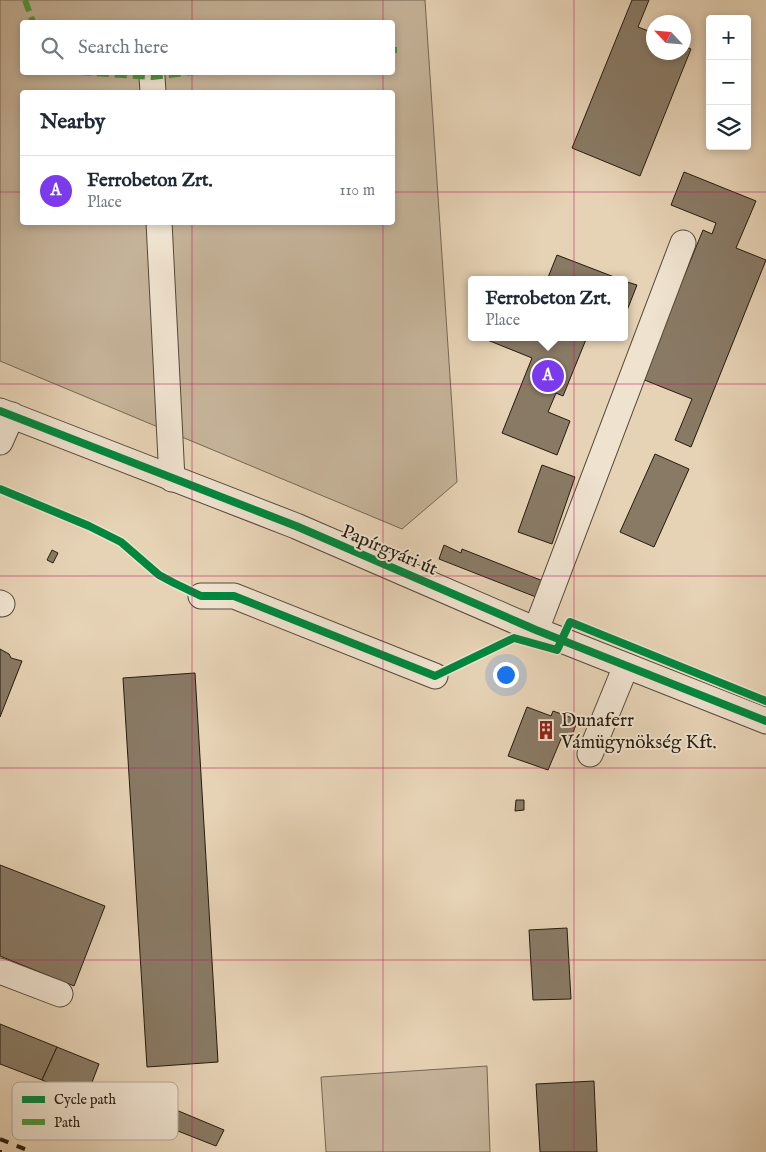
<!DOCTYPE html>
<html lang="en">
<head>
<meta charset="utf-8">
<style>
	body { margin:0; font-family:"IM FELL English",serif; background:#f2f2f3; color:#1f2937 }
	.controls { position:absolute; right:15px; top:15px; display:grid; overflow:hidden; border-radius:5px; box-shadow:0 2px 8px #0003 }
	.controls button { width:45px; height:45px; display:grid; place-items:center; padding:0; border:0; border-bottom:1px solid #e0e1e3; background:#fff; color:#1f2937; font:25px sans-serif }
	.compass { position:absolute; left:646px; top:15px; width:45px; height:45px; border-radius:50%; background:#fff; box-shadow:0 2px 8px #0003; rotate:296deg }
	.you { position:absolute; left:505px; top:674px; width:18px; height:18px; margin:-12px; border:4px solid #fff; border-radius:50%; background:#1a73e8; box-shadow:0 0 0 8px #1a73e833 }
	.badge { display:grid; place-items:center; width:32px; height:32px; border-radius:50%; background:#7c3aed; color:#fff; font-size:16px; font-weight:700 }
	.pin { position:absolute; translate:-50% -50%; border:2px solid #fff; box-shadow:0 1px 5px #0006 }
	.popup { position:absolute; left:468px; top:276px; width:160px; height:65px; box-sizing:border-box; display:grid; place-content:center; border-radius:5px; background:#fff; filter:drop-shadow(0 1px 4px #0005); font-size:16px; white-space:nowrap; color:#747a83 }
	.popup b { font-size:19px; color:#1f2937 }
	.popup::after { content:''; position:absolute; left:50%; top:100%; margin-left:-10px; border:10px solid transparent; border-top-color:#fff }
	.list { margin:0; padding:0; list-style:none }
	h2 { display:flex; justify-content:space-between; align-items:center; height:65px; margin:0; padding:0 20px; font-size:21px }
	h2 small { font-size:16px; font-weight:400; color:#747a83 }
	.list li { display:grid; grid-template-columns:32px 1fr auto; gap:15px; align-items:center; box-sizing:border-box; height:70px; padding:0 20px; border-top:1px solid #e0e1e3 }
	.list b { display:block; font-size:19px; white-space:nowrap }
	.list p { margin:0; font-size:16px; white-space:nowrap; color:#747a83 }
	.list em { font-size:16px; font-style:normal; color:#747a83 }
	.icon { flex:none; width:28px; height:28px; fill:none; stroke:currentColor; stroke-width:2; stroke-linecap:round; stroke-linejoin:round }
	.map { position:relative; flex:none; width:766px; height:1152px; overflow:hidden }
	.search { position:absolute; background:#fff; box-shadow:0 2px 8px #0003; left:20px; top:20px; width:375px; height:55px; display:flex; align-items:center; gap:12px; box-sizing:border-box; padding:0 18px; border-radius:5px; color:#747a83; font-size:19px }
	.panel { position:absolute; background:#fff; box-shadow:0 2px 8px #0003; left:20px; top:90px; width:375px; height:135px; border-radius:5px }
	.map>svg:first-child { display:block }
	.green { fill:#c5b399; stroke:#756754; fill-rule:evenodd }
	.building { fill:#897a65; stroke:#251b0e }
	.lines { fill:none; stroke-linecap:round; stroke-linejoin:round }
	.minor-casing { stroke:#554938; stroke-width:27 }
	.minor { stroke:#efe2cf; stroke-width:25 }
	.rail { stroke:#251b0e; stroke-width:4; stroke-dasharray:9 9; stroke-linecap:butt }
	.quiet { stroke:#4e993c; stroke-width:6; stroke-dasharray:12 6; stroke-linecap:butt }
	.cycleway-casing { stroke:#efe2cf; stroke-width:11 }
	.cycleway { stroke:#00873e; stroke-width:8 }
	.grid { fill:none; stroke:#c2185b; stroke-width:1; stroke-opacity:0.55 }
	.labels { text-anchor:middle; stroke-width:4; stroke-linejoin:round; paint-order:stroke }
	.street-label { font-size:19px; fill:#251b0e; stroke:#efe2cf }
	.poi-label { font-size:19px; fill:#251b0e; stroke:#efe2cf; text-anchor:start }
	.key { fill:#efe2cf; stroke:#b2a695; stroke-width:1 }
	.key-label { font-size:14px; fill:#251b0e }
</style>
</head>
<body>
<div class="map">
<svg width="766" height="1152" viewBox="0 0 766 1152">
	<rect width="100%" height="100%" fill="#e6d2b5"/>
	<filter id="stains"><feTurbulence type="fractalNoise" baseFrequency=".004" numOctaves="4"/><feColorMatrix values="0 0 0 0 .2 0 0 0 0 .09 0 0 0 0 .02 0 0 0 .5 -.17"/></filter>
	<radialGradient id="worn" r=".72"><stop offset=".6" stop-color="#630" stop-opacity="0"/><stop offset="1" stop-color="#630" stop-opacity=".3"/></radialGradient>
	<g class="green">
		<path d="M0 0H425L457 482 402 529 0 361ZM22 22H392V72H22ZM22 92H392V222H22Z"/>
		<polygon points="487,1066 490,1152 326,1152 321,1077"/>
	</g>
	<g class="building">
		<polygon points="632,0 649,0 638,27 654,33 654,52 684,52 684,46 691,49 640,176 572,148"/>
		<polygon points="684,172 756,201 736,248 766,260 691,447 675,440 692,399 642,379 703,230 712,234 716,223 671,205"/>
		<polygon points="557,255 622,280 547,280"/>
		<polygon points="624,281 637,285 624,318"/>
		<polygon points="480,337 587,337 563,396 556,393 548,412 570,421 557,455 502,433 532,358"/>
		<polygon points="655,454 689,469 654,547 620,532"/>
		<polygon points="542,465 575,477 552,544 518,532"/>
		<polygon points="444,545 461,553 462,549 548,583 541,599 439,559"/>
		<polygon points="52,550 58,553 53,563 47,560"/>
		<polygon points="0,649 9,654 11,658 22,661 0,717"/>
		<polygon points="195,673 218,1062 147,1067 123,678"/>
		<polygon points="527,707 551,716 553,711 578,720 569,742 561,739 548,770 508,756"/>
		<polygon points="516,800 524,800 524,810 515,811"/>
		<polygon points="0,865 105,906 74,986 0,956"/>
		<polygon points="567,928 571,999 533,1000 529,930"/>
		<polygon points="0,1024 57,1047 42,1080 0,1064"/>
		<polygon points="57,1047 99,1064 86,1098 42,1080"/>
		<polygon points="594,1081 597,1152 540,1152 536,1084"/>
		<polygon points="138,1094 224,1130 216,1146 132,1113"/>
	</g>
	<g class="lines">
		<g class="minor-casing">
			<g id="minor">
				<polyline points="152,77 153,92"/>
				<polyline points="159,222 172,479"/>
				<polyline points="0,411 296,526 536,630 766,721"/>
				<polyline points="0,442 12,415"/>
				<polyline points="201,596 234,596 435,676"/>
				<polyline points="0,603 2,604"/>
				<polyline points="536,630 683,243"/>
				<polyline points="590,754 626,666"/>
				<polyline points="0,971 60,994"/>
			</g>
		</g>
		<use href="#minor" class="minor"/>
		<g class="rail">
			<polyline points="0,1139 32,1152"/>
			<polyline points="0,1152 2,1152"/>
		</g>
		<g class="quiet">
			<polyline points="25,0 33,22"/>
			<polyline points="392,50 397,50"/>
			<polyline points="79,72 152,77 194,72"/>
		</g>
		<g class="cycleway-casing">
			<g id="cycleway">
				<polyline points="0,411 296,526 536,630 766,721"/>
				<polyline points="0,489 89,526 121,542 159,575 174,583 201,596 234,596 435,676 514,638 557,650 570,622 766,701"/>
			</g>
		</g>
		<use href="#cycleway" class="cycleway"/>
	</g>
	<path class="grid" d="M192 0V22M383 0V22M574 0V1152M192 72V92M383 72V92M0 192H22M392 192H766M192 222V1152M383 222V1152M0 384H766M0 576H766M0 768H766M0 960H766"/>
	<defs>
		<g id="building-bare" transform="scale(1.5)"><path d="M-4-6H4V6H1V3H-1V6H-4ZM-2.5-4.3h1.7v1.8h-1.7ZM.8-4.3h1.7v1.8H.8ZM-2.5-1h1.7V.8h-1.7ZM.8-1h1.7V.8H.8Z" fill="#8f2418" stroke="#efe2cf" stroke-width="2.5" paint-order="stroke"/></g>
	</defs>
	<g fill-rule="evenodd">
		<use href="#building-bare" x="546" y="730"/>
	</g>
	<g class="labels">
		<g class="street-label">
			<text transform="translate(390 549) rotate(23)" y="7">Papírgyári út</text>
		</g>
		<g class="poi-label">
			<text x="561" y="726">Dunaferr<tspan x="561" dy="22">Vámügynökség Kft.</tspan></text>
		</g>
	</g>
	<rect x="12" y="1082" width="166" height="58" rx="8" class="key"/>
	<rect x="22" y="1096" width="23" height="7" fill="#00873e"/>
	<rect x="22" y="1119" width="23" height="6" fill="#4e993c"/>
	<g class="key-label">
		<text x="54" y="1104">Cycle path</text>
		<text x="54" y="1127">Path</text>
	</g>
	<rect width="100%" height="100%" filter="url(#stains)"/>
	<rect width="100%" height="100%" fill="url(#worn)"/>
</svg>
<div class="controls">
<button>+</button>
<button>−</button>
<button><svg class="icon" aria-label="layers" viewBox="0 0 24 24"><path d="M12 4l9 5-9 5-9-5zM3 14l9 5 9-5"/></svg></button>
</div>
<svg class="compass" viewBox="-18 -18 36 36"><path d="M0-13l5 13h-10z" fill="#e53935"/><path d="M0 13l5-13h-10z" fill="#747a83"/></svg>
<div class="you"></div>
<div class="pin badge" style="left:548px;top:376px">A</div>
<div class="popup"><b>Ferrobeton Zrt.</b>Place</div>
<div class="search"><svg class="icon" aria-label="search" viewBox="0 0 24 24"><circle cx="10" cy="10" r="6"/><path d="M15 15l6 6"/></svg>Search here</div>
<section class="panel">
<h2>Nearby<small></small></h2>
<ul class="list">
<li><span class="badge">A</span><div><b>Ferrobeton Zrt.</b><p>Place</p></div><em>110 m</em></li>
</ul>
</section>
</div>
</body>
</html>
